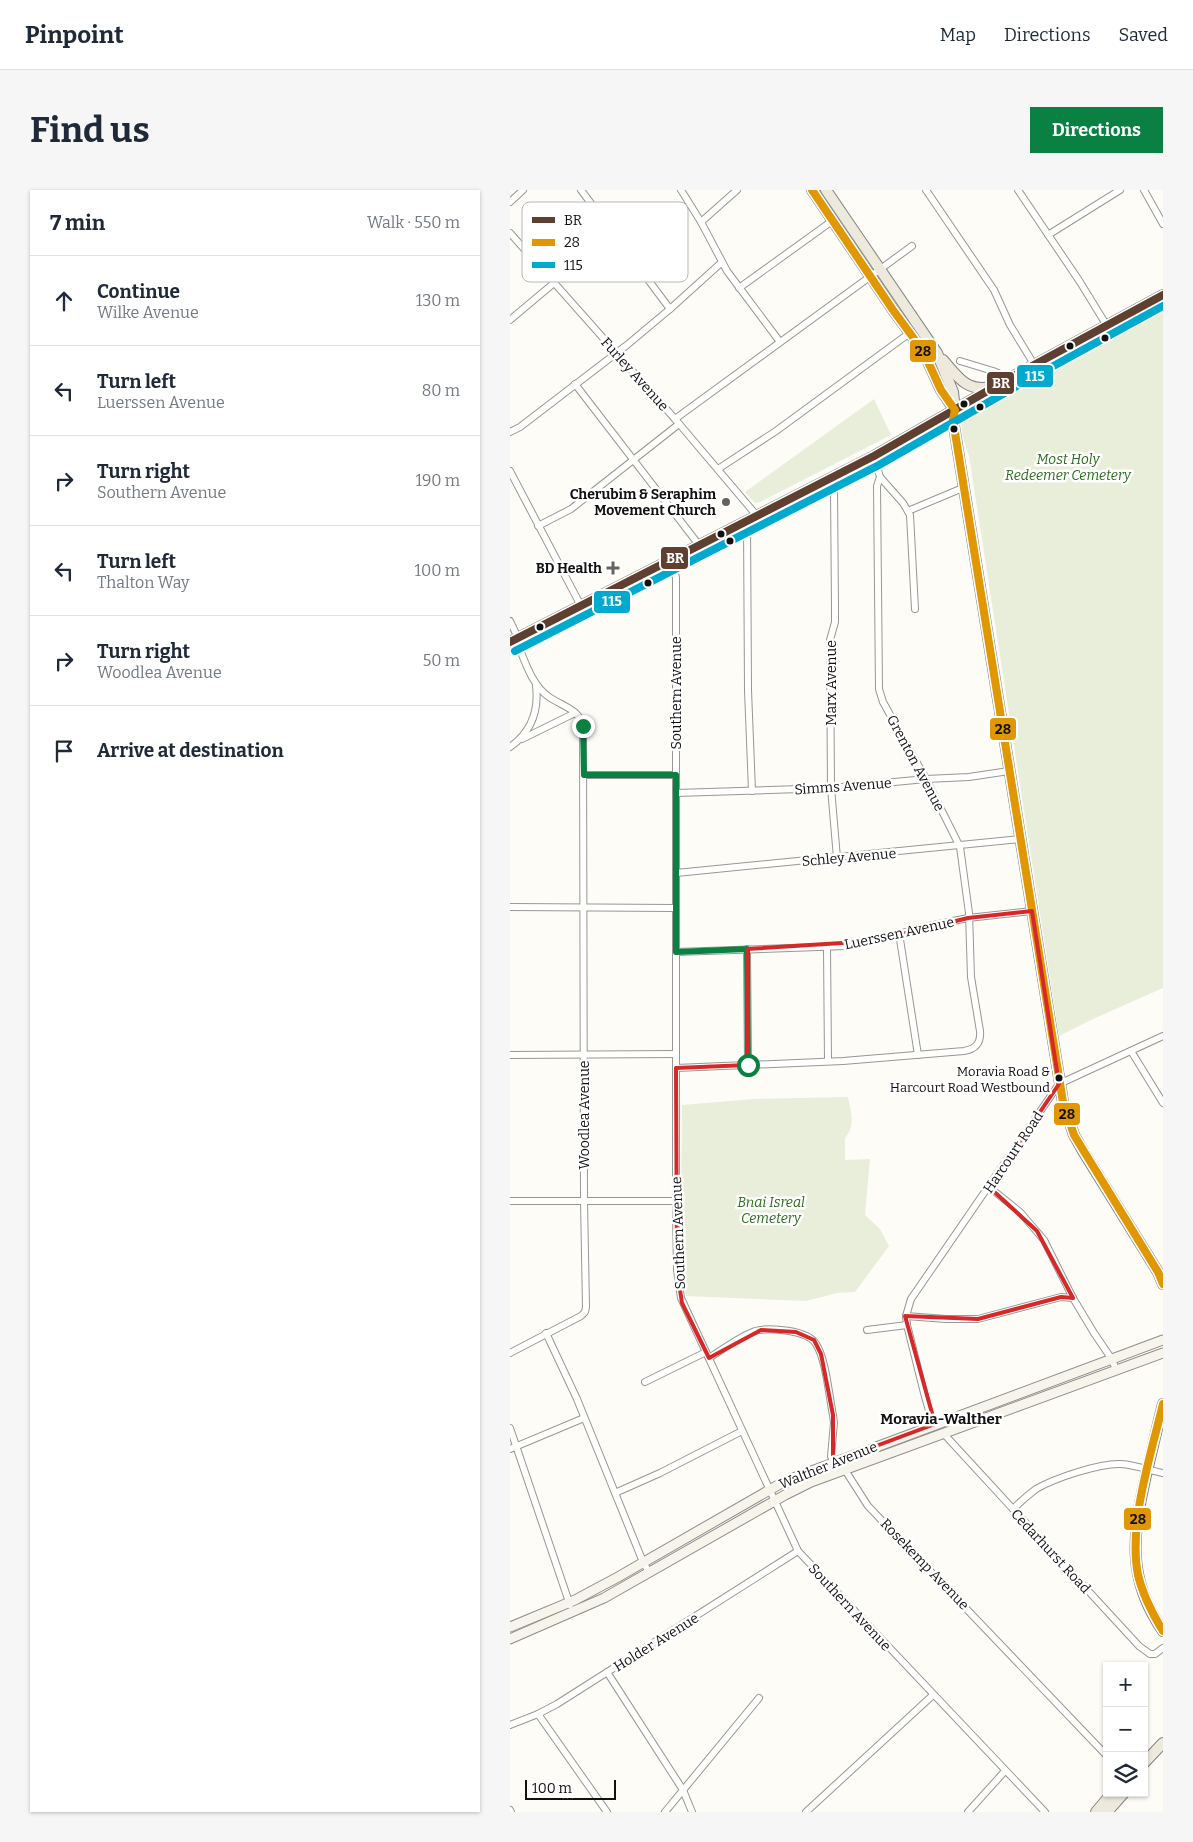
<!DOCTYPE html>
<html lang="en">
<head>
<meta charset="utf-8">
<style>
	body { margin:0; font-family:Bitter,serif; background:#f6f6f7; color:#1f2937 }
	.controls { position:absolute; right:15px; bottom:15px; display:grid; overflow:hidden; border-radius:0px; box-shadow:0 1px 4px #0004 }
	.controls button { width:45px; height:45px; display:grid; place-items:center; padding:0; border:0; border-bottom:1px solid #e0e1e3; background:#fff; color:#1f2937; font:25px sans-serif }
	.scale { position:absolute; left:15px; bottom:12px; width:91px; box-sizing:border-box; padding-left:5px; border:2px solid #111; border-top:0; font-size:14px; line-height:18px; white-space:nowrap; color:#111; -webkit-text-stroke:4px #fff; paint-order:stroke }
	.stop { position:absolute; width:15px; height:15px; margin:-11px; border:4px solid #0b8043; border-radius:50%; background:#fff }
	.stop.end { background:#0b8043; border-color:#fff; box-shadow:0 1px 5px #0008 }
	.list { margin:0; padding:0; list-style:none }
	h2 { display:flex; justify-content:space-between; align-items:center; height:65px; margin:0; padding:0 20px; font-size:21px }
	h2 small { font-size:16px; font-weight:400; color:#747a83 }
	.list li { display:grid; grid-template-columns:32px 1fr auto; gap:15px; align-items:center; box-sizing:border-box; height:90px; padding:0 20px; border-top:1px solid #e0e1e3 }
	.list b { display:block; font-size:19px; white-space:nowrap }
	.list p { margin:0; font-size:16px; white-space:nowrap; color:#747a83 }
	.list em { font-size:16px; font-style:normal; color:#747a83 }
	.icon { flex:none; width:28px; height:28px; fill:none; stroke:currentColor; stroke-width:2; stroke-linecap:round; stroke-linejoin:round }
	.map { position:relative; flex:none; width:653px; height:1622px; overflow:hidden; border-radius:0px }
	header { display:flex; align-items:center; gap:30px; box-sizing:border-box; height:70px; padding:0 25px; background:#fff; border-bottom:1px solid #e0e1e3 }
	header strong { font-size:24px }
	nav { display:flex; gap:28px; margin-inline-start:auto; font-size:18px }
	.intro { display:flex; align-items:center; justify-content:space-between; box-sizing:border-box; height:120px; padding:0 30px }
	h1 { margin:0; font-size:35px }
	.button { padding:12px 22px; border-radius:0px; background:#0b8043; color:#fff; font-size:18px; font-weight:700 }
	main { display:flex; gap:30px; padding:0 30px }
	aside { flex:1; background:#fff; border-radius:0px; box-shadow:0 1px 4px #0004 }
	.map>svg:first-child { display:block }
	.cemetery { fill:#e9eedb }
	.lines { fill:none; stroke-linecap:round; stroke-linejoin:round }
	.minor-casing { stroke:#979795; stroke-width:8 }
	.secondary-casing { stroke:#8e8d8b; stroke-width:11 }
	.primary-casing { stroke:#858482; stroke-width:12 }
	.minor { stroke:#fffffe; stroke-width:6 }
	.secondary { stroke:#f6f4eb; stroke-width:9 }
	.primary { stroke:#ede9dc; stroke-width:10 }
	.bus-1-casing { stroke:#fff; stroke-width:11 }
	.bus-2-casing { stroke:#fff; stroke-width:11 }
	.bus-3-casing { stroke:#fff; stroke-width:11 }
	.bus-1 { stroke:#5f4030; stroke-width:8 }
	.bus-2 { stroke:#e09702; stroke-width:8 }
	.bus-3 { stroke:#00a9ce; stroke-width:8 }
	.route { stroke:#0b8043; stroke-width:6 }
	.marked { fill:none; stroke:#d62828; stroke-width:4; stroke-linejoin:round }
	.bus-dot { fill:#111; stroke:#fff; stroke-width:2 }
	.poi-dot { fill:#646362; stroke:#fff; stroke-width:2 }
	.labels { text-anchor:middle; stroke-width:5; stroke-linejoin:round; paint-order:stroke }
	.bus-label { font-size:13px; fill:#111; stroke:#fff; text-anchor:end }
	.street-label { font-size:14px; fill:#111; stroke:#fff }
	.park-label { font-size:14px; font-style:italic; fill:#2f6b1f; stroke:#fff }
	.poi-label { font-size:14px; font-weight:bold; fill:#111; stroke:#fff; text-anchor:end }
	.neighbourhood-label { font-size:15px; font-weight:bold; fill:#111; stroke:#fff }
	.key { fill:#fff; stroke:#b8b8b8; stroke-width:1 }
	.key-label { font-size:14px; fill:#111 }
	.line-badge { stroke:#fff; stroke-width:2 }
	.badge-label { font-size:14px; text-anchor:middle; font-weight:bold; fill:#fff }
	.pale-badge-label { font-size:14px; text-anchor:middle; font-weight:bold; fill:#111 }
</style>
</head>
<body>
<header>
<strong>Pinpoint</strong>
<nav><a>Map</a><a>Directions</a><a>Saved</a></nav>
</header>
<div class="intro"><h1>Find us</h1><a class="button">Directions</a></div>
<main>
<aside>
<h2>7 min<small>Walk · 550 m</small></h2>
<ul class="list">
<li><svg class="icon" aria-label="ahead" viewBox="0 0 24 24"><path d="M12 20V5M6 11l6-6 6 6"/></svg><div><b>Continue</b><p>Wilke Avenue</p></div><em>130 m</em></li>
<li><svg class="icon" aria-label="left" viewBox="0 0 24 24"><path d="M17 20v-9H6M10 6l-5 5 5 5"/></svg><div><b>Turn left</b><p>Luerssen Avenue</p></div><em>80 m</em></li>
<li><svg class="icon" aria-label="right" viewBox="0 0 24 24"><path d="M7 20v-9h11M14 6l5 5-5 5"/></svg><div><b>Turn right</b><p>Southern Avenue</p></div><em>190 m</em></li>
<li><svg class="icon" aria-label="left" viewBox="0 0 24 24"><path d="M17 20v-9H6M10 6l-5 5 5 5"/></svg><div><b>Turn left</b><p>Thalton Way</p></div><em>100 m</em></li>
<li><svg class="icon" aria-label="right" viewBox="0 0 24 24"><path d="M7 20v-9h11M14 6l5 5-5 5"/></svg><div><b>Turn right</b><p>Woodlea Avenue</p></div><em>50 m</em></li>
<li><svg class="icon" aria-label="arrive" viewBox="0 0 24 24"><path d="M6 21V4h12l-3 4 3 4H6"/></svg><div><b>Arrive at destination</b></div></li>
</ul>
</aside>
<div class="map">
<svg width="653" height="1622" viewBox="0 0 653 1622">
	<rect width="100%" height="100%" fill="#fdfcf7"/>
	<g class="cemetery">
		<polygon points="653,117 653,798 583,829 549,846 459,266 453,248 450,225 559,169"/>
		<polygon points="364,209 381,245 250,312 245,313 235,302"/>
		<path d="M338 907C341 923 346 935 335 948V970L360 969 355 1025 370 1039 379 1056 345 1102 327 1103 296 1111 176 1106 172 1090 171 1078 172 915 244 909Z"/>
	</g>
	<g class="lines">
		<g class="minor-casing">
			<g id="minor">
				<polyline points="71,0 160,119"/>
				<polyline points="171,0 191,32 217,81 270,152"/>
				<polyline points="416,0 484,100 500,135 525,176"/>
				<polyline points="508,0 570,92 597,136"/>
				<polyline points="634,0 653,34"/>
				<polyline points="0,12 13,0"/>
				<polyline points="191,32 227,0"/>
				<polyline points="0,43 165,229 248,327"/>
				<polyline points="538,45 610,0"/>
				<polyline points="229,98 322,31"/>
				<polyline points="0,130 44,93"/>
				<polyline points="450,171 483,181 500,188"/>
				<polyline points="65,194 189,355"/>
				<polyline points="165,229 402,56"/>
				<polyline points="0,242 10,237 117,155 160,119 211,73"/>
				<polyline points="364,266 370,287 393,313 400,325 405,419"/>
				<polyline points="208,279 266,241 401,142"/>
				<polyline points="0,281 71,416"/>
				<polyline points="322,288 324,300 325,418 325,432 320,450 321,598 327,668"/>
				<polyline points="398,321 455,297"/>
				<polyline points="237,332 238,500 242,601"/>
				<polyline points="28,336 61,319 169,234"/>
				<polyline points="160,371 166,387 166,1022 167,1080 171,1108 288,1361 535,1622"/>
				<polyline points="0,431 8,448"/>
				<polyline points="12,549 65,523"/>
				<path d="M0 557C21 542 29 521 26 496"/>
				<polyline points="74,585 166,585"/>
				<polyline points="166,603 321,598 416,589 459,587 499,581"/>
				<polyline points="166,683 511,649"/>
				<polyline points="0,717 166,718"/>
				<polyline points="389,743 408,865"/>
				<polyline points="317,757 318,871"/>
				<polyline points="237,759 238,875"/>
				<polyline points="166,762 336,756 364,751 413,737 458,728 522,721"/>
				<polyline points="621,861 653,913"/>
				<polyline points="0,865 166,864"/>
				<path d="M166 878 333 871 454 861C466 859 471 853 470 841L461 787 459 723 450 657 416 589 373 512 369 499 367 296 370 287"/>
				<polyline points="479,997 510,1022 534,1050 563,1108 584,1143 601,1168 606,1179"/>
				<polyline points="0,1011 166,1011"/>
				<polyline points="396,1126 436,1129 468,1129 551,1107 563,1108"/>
				<polyline points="357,1140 397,1135"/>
				<polyline points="36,1143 67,1209 133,1372 139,1382"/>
				<path d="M0 1163 71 1126 75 1122 76 1117 74 1011 73 536C69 519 52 516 39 507 21 495 14 468 6 450"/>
				<path d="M199 1168C212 1160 230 1146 245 1141 259 1137 298 1140 306 1154 316 1169 319 1206 323 1225L324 1233 321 1266 323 1272 335 1280 358 1316 597 1566"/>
				<polyline points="135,1192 196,1162"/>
				<polyline points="425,1234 421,1228 414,1203 397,1135 396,1126 401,1109 549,894 653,846"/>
				<polyline points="0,1238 60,1415"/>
				<polyline points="434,1244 629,1456 640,1464 645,1464 653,1458"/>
				<polyline points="0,1259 74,1228"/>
				<polyline points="105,1303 150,1283 232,1241"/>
				<path d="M503 1319C510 1312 518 1305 526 1299 545 1288 590 1273 611 1274 625 1275 639 1280 653 1283"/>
				<polyline points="97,1482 173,1600 182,1622"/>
				<polyline points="28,1524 97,1622"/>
				<polyline points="0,1535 28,1524 47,1514 288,1361"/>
				<polyline points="0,1620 1,1622"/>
				<polyline points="155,1622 249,1508"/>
				<polyline points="296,1622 423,1505"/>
				<polyline points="458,1622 495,1581"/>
			</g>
		</g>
		<g class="secondary-casing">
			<g id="secondary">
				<polyline points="0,1437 65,1410 108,1387 275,1291 653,1150"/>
				<polyline points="0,1449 94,1408 275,1305 301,1292 653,1163"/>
			</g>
		</g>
		<g class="primary-casing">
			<g id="primary">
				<polyline points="302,0 383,120 413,161 431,200 444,219"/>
				<polyline points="316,0 427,163 443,202 445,220 443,230 553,912 564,945 573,961 648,1082 653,1094"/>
				<path d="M433 170C448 187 456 202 482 197"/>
				<polyline points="0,452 364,266 500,188 653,105"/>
				<path d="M653 1214C647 1238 642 1261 636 1285 623 1344 616 1388 653 1441"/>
				<polyline points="634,1573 653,1553"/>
				<polyline points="586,1622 602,1603"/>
				<polyline points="597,1622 614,1603"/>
			</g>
		</g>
		<use href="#minor" class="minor"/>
		<use href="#secondary" class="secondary"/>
		<use href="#primary" class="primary"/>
		<g class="bus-1-casing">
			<polyline id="bus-1" points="0,452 364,266 500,188 653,105"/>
		</g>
		<g class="bus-2-casing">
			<g id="bus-2">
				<polyline points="302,0 383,120 413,161 431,200 445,220 443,230 553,912 564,945 648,1082 653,1094"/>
				<path d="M653 1214C641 1264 618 1334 628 1385 633 1406 642 1423 653 1441"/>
			</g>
		</g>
		<g class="bus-3-casing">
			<polyline id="bus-3" points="5,461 369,275 505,197 653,116"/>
		</g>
		<use href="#bus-1" class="bus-1"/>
		<use href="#bus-2" class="bus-2"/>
		<use href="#bus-3" class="bus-3"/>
	</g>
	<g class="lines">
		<polyline class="route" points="73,536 74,585 166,585 166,762 237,759 238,875"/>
	</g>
	<path class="marked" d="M522 721 549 894 479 997 527 1041 563 1108 551 1107 468 1129 395 1126 425 1234 323 1272V1225L311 1164 304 1150 286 1142 251 1140 199 1168 172 1113 167 1080 166 878 238 875 237 759 364 751 458 728Z"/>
	<g class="bus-dot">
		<circle cx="595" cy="148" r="4.5"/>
		<circle cx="560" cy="156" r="4.5"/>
		<circle cx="454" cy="214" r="4.5"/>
		<circle cx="470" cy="217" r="4.5"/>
		<circle cx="444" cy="239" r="4.5"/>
		<circle cx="211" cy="344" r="4.5"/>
		<circle cx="220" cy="351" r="4.5"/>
		<circle cx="138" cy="393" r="4.5"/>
		<circle cx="30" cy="437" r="4.5"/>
		<circle cx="549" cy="888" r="4.5"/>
	</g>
	<g class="poi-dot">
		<circle cx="216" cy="312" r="5"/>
		<path d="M100.5 370.5h5v5h5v5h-5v5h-5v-5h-5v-5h5z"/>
	</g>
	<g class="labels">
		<g class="bus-label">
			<text x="540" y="886">Moravia Road &amp;<tspan x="540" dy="16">Harcourt Road Westbound</tspan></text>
		</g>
		<g class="street-label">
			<text transform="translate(125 184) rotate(48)" y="5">Furley Avenue</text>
			<text transform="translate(321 493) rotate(-90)" y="5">Marx Avenue</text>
			<text transform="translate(166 503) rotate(-90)" y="5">Southern Avenue</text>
			<text transform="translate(406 573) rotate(62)" y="5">Grenton Avenue</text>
			<text transform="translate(333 596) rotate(-4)" y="5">Simms Avenue</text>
			<text transform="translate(339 667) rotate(-5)" y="5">Schley Avenue</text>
			<text transform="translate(389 743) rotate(-12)" y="5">Luerssen Avenue</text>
			<text transform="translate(74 925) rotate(-90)" y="5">Woodlea Avenue</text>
			<text transform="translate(503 962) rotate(-56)" y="5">Harcourt Road</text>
			<text transform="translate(168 1043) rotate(-92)" y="5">Southern Avenue</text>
			<text transform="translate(318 1275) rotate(-22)" y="5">Walther Avenue</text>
			<text transform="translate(541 1361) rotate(47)" y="5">Cedarhurst Road</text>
			<text transform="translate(415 1374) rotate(46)" y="5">Rosekemp Avenue</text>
			<text transform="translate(340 1417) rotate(47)" y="5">Southern Avenue</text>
			<text transform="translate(146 1452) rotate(-32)" y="5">Holder Avenue</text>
		</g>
		<g class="park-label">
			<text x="558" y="274">Most Holy<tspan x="558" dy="16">Redeemer Cemetery</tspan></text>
			<text x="261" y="1017">Bnai Isreal<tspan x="261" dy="16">Cemetery</tspan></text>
		</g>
		<g class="poi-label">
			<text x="206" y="309">Cherubim &amp; Seraphim<tspan x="206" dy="16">Movement Church</tspan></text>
			<text x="92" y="383">BD Health</text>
		</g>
		<g class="neighbourhood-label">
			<text x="431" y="1234">Moravia-Walther</text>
		</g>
	</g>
	<rect x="12" y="12" width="166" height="80" rx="8" class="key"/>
	<rect x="22" y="27" width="23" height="6" fill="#5f4030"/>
	<rect x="22" y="49" width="23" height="7" fill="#e09702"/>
	<rect x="22" y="72" width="23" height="6" fill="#00a9ce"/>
	<g class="key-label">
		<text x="54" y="35">BR</text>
		<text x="54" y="57">28</text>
		<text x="54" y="80">115</text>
	</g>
	<g class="line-badge">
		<rect x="399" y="149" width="28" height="24" rx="5" fill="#e09702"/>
		<rect x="506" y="174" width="38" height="24" rx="5" fill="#00a9ce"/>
		<rect x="476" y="181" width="29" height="24" rx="5" fill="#5f4030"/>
		<rect x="150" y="356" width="29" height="24" rx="5" fill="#5f4030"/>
		<rect x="83" y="400" width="38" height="24" rx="5" fill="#00a9ce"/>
		<rect x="479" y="527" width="28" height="24" rx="5" fill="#e09702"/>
		<rect x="543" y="912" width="28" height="24" rx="5" fill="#e09702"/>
		<rect x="613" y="1317" width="29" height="24" rx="5" fill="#e09702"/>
	</g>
	<g class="badge-label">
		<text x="525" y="191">115</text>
		<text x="491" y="198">BR</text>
		<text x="165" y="373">BR</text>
		<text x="102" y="416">115</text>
	</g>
	<g class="pale-badge-label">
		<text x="413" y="166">28</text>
		<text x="493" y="544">28</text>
		<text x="557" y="929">28</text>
		<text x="628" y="1334">28</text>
	</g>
</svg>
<div class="controls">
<button>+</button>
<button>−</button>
<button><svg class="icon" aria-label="layers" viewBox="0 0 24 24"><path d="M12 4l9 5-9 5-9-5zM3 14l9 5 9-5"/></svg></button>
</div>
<div class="scale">100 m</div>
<div class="stop" style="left:238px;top:875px"></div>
<div class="stop end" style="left:73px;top:536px"></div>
</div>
</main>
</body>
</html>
